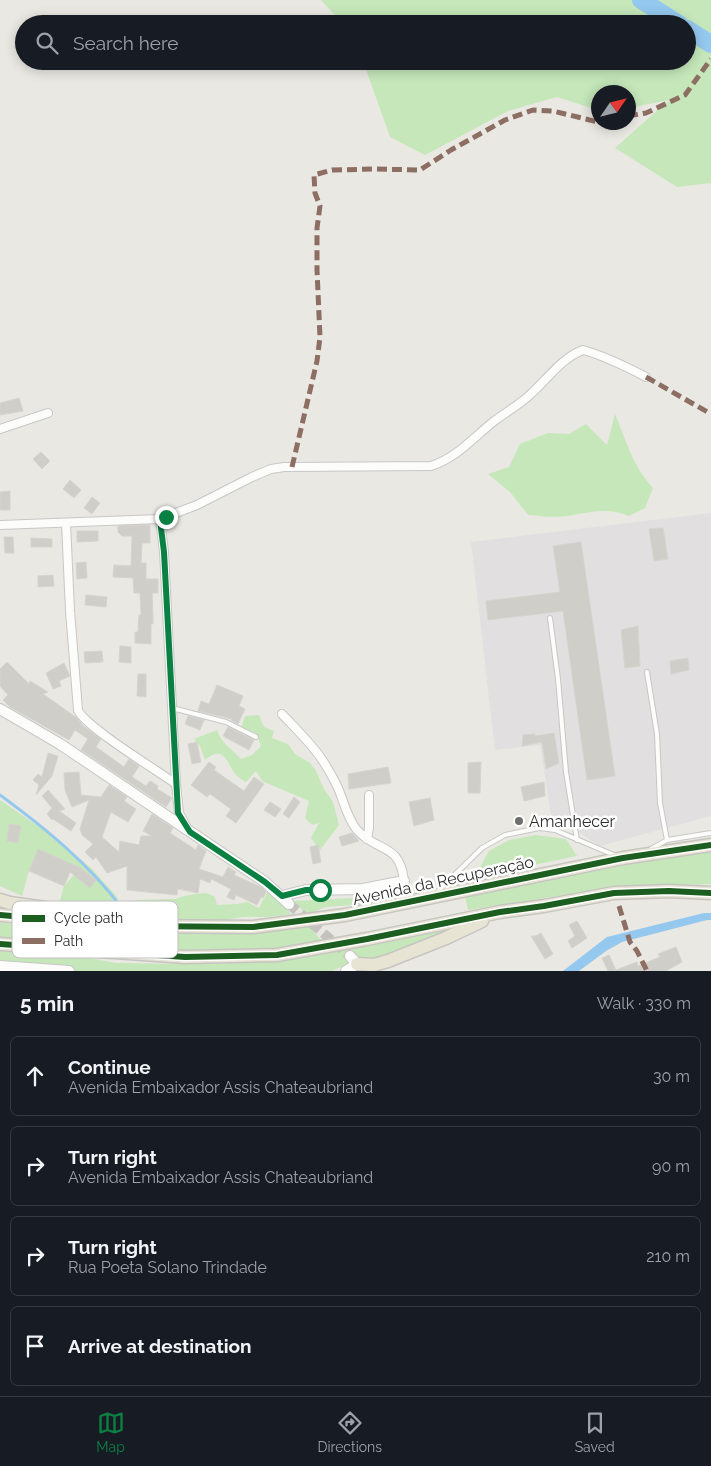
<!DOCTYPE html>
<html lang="en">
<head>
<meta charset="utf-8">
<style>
	body { margin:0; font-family:Raleway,sans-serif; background:#242831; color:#f1f3f6 }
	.compass { position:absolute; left:591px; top:85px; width:45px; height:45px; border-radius:50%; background:#171b24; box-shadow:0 2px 12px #0003; rotate:55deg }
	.stop { position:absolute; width:15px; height:15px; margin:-11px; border:4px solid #0b8043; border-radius:50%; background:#fff }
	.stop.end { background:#0b8043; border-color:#fff; box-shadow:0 1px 5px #0008 }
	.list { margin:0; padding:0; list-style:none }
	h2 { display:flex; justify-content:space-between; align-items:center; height:65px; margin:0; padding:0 20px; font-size:21px }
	h2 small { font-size:16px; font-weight:400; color:#9ea1a6 }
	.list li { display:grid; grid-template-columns:32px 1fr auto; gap:15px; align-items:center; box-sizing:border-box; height:80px; margin:0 10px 10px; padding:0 10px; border:1px solid #363941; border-radius:8px }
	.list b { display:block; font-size:19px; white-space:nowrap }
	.list p { margin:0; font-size:16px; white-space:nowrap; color:#9ea1a6 }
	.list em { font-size:16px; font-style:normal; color:#9ea1a6 }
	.icon { flex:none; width:28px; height:28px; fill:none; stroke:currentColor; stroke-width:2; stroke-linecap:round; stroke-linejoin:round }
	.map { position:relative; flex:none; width:711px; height:971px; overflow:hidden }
	.search { position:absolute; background:#171b24; box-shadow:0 2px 12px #0003; left:15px; right:15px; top:15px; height:55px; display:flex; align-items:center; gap:12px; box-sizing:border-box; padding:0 18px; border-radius:28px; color:#9ea1a6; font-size:19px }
	.sheet { height:425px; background:#171b24 }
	nav { display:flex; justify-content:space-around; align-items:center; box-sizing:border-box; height:70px; border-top:1px solid #363941; background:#171b24; font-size:14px; color:#9ea1a6 }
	nav a { display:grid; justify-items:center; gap:2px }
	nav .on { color:#0b8043 }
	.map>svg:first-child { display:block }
	.industrial { fill:#e2dfe1 }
	.green { fill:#c5e7ba }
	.water { fill:#94c8ee }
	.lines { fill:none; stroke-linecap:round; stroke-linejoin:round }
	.stream { stroke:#94c8ee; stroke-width:3 }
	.river { stroke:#94c8ee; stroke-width:18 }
	.building { fill:#cfcec9; stroke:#d5d4ce }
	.secondary-tunnel { stroke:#c4c2be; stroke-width:10; stroke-dasharray:10 5; stroke-linecap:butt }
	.service-casing { stroke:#c8c7c7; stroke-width:6 }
	.minor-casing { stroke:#c8c7c7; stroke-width:10 }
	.secondary-casing { stroke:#c8c7c7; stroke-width:12 }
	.trunk-casing { stroke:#c6c5c2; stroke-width:15 }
	.service { stroke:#fcfcfb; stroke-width:4 }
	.minor { stroke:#fcfcfb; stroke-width:8 }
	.secondary { stroke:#fcfcfb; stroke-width:10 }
	.trunk { stroke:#e8e4d4; stroke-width:12 }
	.quiet { stroke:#8d6e63; stroke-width:5; stroke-dasharray:10 5; stroke-linecap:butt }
	.cycleway-casing { stroke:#fff; stroke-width:9 }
	.cycleway { stroke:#1b5e20; stroke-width:6 }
	.route { stroke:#0b8043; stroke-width:6 }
	.poi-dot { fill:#6e6e6c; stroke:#fff; stroke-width:2 }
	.labels { text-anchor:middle; stroke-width:5; stroke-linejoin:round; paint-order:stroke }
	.poi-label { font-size:16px; fill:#2c2c2c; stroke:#fff; text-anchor:start }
	.street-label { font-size:16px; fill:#2c2c2c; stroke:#fff }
	.key { fill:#fff; stroke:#c0c0c0; stroke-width:1 }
	.key-label { font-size:14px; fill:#2c2c2c }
</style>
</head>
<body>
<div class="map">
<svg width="711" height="971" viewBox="0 0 711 971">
	<rect width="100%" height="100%" fill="#eae8e2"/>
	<polygon class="industrial" points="711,513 711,816 600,846 551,815 540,745 495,750 471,542"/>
	<g class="green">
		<polygon points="321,0 711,0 711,183 677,187 615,148 669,100 629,108 628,92 598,92 598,110 557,97 508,111 425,155 390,137 363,61 687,61 687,24 343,24"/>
		<path d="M615 414C627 442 632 465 653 488L645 508 629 516C599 504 581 517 551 517 544 517 535 515 528 515L510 492 488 474 509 467 520 444 548 433 569 434 586 424 607 445Z"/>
		<path d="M259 715 264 727 274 731 272 738 288 744 295 754 310 763 316 771 324 789 333 802 339 825 320 850 311 838 319 823 312 825 305 818 309 801 262 781 256 771 246 782C243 780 240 779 238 777 227 767 226 742 205 760L200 746 194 739 217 730C221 743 232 749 241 759L252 755 261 746 256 733 241 729 245 716Z"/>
		<polygon points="0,800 54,837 92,869 118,898 104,914 58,908 64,886 74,875 90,888 96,880 80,868 29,871 22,896 0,886"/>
		<polygon points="536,835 566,839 577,856 475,877 489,851 509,840"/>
		<polygon points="711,850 711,884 615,887 468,910 465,896 652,857"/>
		<path d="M269 889 291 914 269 917H243L212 922 133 920 135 900 176 899C180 896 201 893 206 893 209 894 212 896 215 897L217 905 237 904 247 902 259 908Z"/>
		<path d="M383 890 390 894C378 906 343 905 326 907 321 908 314 913 308 913 303 912 297 904 293 901L354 898Z"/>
		<path d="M0 923 141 931 219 934 309 927 323 942C300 944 277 948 254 950 170 955 84 945 0 937Z"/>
		<polygon points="462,926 387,960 355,961 332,971 71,971 0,964 0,951 78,956 116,963 192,964 243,963 365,947"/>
	</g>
	<polygon class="water" points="704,913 711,913 711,920 707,920 622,942 606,951 579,971 563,971 607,937"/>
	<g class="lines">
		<path class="stream" d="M0 795C46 829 87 862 122 908"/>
		<g class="river">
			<polyline points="641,0 679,24"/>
			<polyline points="687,29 711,44"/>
		</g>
	</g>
	<g class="building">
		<polygon points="19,398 23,411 0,415 0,403"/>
		<polygon points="41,452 50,461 42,469 33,459"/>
		<polygon points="70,480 81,490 74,498 63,489"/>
		<polygon points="10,491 10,510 0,510 0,492"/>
		<polygon points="92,497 100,503 92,514 84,508"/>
		<polygon points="150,525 150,543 142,543 141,563 146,563 146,579 158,579 158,593 152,593 153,616 153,624 151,624 151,644 135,643 135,632 138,632 139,615 141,615 140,593 134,593 133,578 113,577 114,565 131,566 132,536 122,536 118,532 118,526"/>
		<polygon points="663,528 668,559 654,561 649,529"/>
		<polygon points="77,531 98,531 98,541 77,542"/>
		<polygon points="4,537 13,537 14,553 5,553"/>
		<polygon points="31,538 52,539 52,547 31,547"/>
		<polygon points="581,542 615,776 587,780 563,611 488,620 486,601 560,592 553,546"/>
		<polygon points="86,562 87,578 77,579 76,563"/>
		<polygon points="53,575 54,586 38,587 38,576"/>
		<polygon points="86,595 107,597 106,607 85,605"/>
		<polygon points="638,626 640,666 625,668 621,630"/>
		<polygon points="120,646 131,647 131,663 119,662"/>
		<polygon points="102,651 103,662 85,663 84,652"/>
		<polygon points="688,658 689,670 671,674 670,661"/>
		<polygon points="7,662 29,684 30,681 48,692 43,694 77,718 83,726 101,739 96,747 124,767 129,759 139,766 132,777 146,786 150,781 158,786 157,789 172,798 166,807 81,750 88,739 75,730 69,740 10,707 3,700 8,695 0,686 0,669"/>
		<polygon points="64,663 70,676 59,681 61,686 53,689 46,673"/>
		<polygon points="138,674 146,674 146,697 137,696"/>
		<polygon points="217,685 243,696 239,706 245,709 238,724 231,720 232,719 198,711 201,701 209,704"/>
		<polygon points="188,716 204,720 200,730 185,724"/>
		<polygon points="228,727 254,740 249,750 223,736"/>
		<polygon points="554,733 559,763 546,769 542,742 522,746 523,735 535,734 535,736"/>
		<polygon points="197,742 201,762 192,764 188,744"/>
		<polygon points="48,753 58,756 52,776 36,795 39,785 33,780 38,774 42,777"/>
		<polygon points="209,762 216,767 214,770 244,791 254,777 264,784 236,823 226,816 231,809 210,794 207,797 191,785"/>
		<polygon points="481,762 480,793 468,793 468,763"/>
		<polygon points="388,767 391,783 349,789 348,774"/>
		<polygon points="79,772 81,795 101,797 109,785 127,797 124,801 136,809 128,822 111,812 102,837 119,852 120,841 139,845 141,836 152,836 143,831 152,814 173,828 170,833 196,850 198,845 206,851 199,869 223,877 228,867 236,872 234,875 261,887 266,892 263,898 261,897 257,905 236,895 234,900 227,897 231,889 211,879 210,883 200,879 198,893 178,889 177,895 127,890 127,866 107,873 96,857 93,860 85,852 93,844 82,835 80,829 89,800 72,807 65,790 64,773"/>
		<polygon points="544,782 545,796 524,801 521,787"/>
		<polygon points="48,790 65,809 59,811 76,823 71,831 53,819 52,820 47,814 52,808 42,796"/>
		<polygon points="294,797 300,802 289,818 283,814"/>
		<polygon points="430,798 434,820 414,826 409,802"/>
		<polygon points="270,802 281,809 275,817 264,810"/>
		<polygon points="9,824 21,826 18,843 7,841"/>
		<polygon points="352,833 359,841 342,846 339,837"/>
		<polygon points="318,845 321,862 313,864 310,847"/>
		<polygon points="38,849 81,868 96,880 90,888 70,872 64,886 29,871"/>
		<polygon points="577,921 587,938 572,948 568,941 575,936 569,925"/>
		<polygon points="541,933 553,954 545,959 531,936 536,936"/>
		<polygon points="676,947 682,962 666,971 608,971 602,958 609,955 616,970 637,962 638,966 660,957 658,954"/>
	</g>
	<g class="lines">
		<polyline class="secondary-tunnel" points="289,904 350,956"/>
		<g class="service-casing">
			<g id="service">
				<polyline points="550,618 558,679 566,772 577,840"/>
				<polyline points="647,672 657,734 660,803 667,840"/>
				<polyline points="172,708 226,722 256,737"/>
				<polyline points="651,849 667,840 711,833"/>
				<polyline points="436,893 482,848 505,835 539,828 555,830 614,855"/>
			</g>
		</g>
		<g class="minor-casing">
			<g id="minor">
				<polyline points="0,429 48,413"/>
				<polyline points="160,519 164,552 176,784 179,813 187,828"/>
				<path d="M66 523 70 611 78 710C84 726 158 771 176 784"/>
				<path d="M0 525 160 519 197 505 252 477 271 469 284 467 431 466C456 458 473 438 493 422 506 412 521 404 533 392 549 377 562 358 583 350 605 356 625 366 646 377"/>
				<path d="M282 714C296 729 312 744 323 761 328 769 334 779 338 788 344 802 347 818 357 830 377 853 400 842 404 881"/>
				<polyline points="367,839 369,828 369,795"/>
			</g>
		</g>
		<g class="secondary-casing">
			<g id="secondary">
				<polyline points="0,709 60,744 265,882 289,904"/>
				<polyline points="282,896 306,890 363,889 404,881 406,902"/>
				<polyline points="0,966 69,971"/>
				<polyline points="346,971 357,964 350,956"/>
			</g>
		</g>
		<g class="trunk-casing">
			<g id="trunk">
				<polyline points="0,900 10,903 94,915"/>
				<polyline points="0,915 129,926 253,927 345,915 623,858 711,845"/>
				<polyline points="0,944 185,957 277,955 367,939 500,912 544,906 614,893 669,891 711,893"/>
				<polyline points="357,964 374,965 388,961 446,938 482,921"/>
			</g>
		</g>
		<use href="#service" class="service"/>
		<use href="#minor" class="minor"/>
		<use href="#secondary" class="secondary"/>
		<use href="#trunk" class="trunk"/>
		<g class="quiet">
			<polyline points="628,116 646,113 685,95 711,59"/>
			<polyline points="646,377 711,414"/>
			<polyline points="292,467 317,361 320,337 317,270 317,228 320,206 315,193 314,175 332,170 375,169 420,170 451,150 505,120 533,110 553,111 598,122"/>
			<polyline points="619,906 630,942 637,951 647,971"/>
		</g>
		<g class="cycleway-casing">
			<g id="cycleway">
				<polyline points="0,915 129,926 253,927 345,915 623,858 711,845"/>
				<polyline points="0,944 185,957 277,955 367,939 500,912 544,906 614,893 669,891 711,893"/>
			</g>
		</g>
		<use href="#cycleway" class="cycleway"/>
	</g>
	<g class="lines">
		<polyline class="route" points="166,517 160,520 164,552 178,813 190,832 265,882 282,896 306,890 320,890"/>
	</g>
	<circle class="poi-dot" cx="519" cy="821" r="5"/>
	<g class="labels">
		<g class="poi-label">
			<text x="529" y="827">Amanhecer</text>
		</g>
		<g class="street-label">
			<text transform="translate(443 880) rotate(-12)" y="6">Avenida da Recuperação</text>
		</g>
	</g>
	<rect x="12" y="901" width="166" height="57" rx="8" class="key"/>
	<rect x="22" y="915" width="23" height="7" fill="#1b5e20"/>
	<rect x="22" y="938" width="23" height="6" fill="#8d6e63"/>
	<g class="key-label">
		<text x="54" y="923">Cycle path</text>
		<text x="54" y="946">Path</text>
	</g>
</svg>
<svg class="compass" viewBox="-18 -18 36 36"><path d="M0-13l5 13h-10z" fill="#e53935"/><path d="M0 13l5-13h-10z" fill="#9ea1a6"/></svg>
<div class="stop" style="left:320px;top:890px"></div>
<div class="stop end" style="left:166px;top:517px"></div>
<div class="search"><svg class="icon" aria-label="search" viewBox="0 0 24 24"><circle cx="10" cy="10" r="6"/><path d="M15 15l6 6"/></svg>Search here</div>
</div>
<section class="sheet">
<h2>5 min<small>Walk · 330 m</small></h2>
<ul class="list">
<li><svg class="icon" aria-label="ahead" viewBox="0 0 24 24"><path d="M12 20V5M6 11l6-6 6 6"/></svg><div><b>Continue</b><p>Avenida Embaixador Assis Chateaubriand</p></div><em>30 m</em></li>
<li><svg class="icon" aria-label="right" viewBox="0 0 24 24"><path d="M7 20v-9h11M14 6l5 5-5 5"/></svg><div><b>Turn right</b><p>Avenida Embaixador Assis Chateaubriand</p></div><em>90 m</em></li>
<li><svg class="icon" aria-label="right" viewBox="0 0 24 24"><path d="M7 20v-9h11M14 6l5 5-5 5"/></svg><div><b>Turn right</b><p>Rua Poeta Solano Trindade</p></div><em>210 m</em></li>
<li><svg class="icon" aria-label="arrive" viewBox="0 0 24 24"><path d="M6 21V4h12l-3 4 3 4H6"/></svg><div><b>Arrive at destination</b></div></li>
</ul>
</section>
<nav>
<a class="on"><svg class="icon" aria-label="map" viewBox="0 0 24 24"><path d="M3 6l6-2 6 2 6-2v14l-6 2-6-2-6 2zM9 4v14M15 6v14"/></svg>Map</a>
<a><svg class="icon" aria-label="directions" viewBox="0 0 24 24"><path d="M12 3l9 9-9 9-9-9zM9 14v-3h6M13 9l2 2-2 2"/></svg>Directions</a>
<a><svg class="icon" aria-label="saved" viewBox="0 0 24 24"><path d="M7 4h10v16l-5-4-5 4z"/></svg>Saved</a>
</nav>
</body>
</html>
